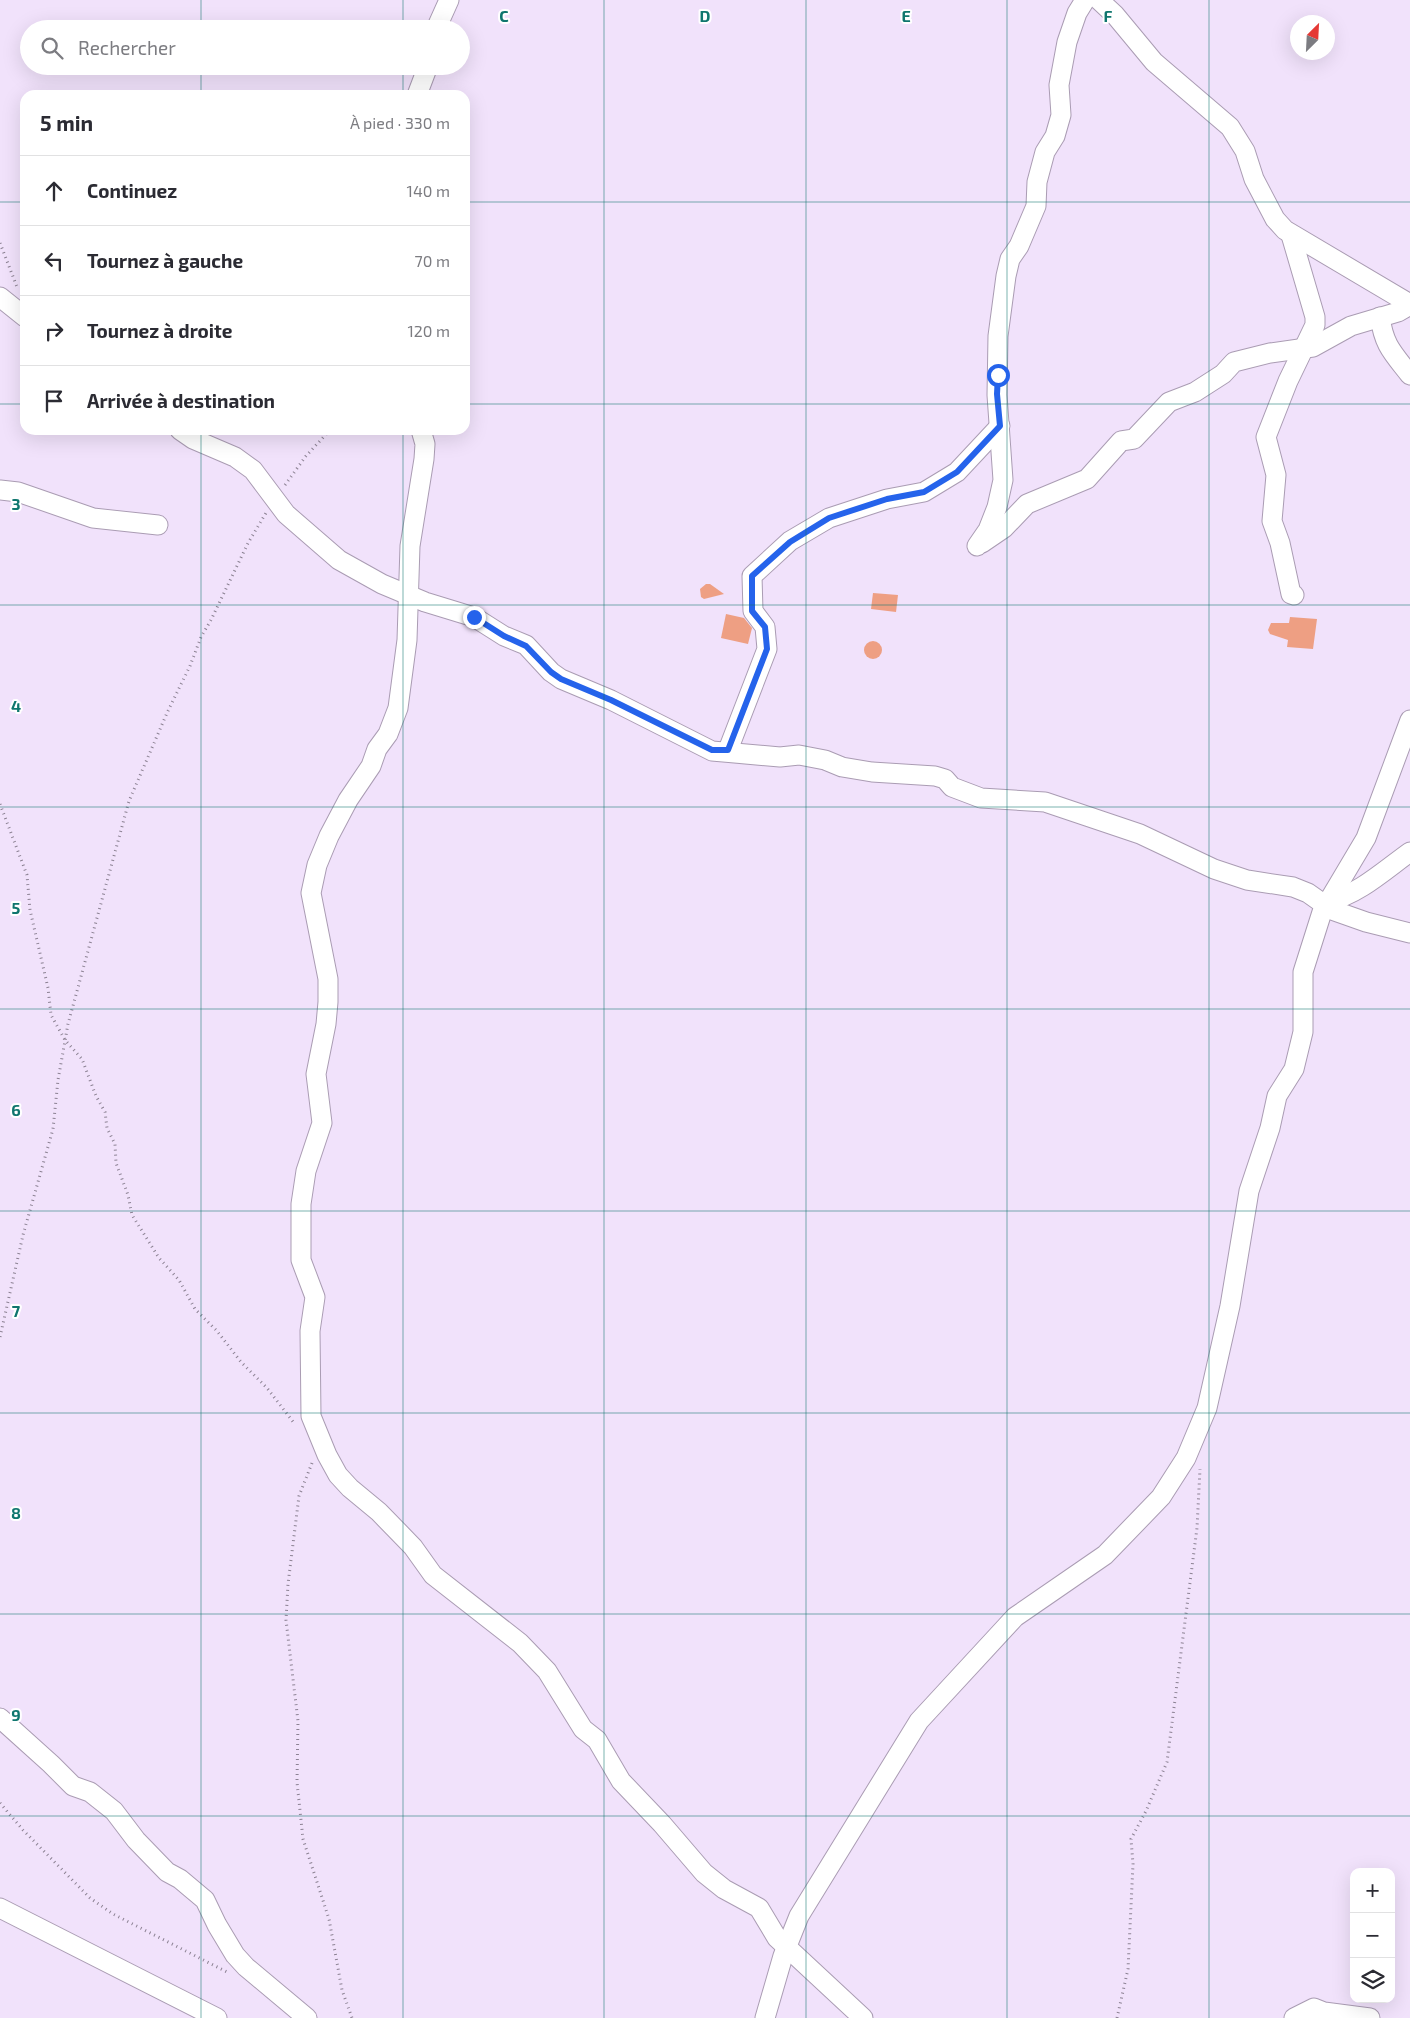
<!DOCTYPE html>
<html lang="fr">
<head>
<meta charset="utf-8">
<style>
	body { margin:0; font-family:"Exo 2",sans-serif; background:#f7f7f7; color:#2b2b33 }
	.controls { position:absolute; right:15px; bottom:15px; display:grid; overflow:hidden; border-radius:10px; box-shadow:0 5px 20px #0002 }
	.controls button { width:45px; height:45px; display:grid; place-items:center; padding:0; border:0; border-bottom:1px solid #e1e1e2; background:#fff; color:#2b2b33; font:25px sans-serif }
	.compass { position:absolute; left:1290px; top:15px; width:45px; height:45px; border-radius:50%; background:#fff; box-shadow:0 5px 20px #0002; rotate:24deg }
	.stop { position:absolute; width:15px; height:15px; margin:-11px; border:4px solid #2563eb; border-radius:50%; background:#fff }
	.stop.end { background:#2563eb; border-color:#fff; box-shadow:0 1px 5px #0008 }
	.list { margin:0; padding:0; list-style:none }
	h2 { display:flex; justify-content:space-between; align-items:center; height:65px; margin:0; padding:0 20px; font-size:21px }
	h2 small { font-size:16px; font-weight:400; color:#7c7c81 }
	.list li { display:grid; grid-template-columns:32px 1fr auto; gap:15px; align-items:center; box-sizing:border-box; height:70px; padding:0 20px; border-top:1px solid #e1e1e2 }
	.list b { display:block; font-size:19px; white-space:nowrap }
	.list em { font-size:16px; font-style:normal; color:#7c7c81 }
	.icon { flex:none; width:28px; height:28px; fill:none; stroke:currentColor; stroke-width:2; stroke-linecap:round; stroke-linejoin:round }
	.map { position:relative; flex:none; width:1410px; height:2018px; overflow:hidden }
	.search { position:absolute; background:#fff; box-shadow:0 5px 20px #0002; left:20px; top:20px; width:450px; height:55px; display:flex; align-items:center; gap:12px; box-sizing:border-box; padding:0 18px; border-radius:28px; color:#7c7c81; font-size:19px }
	.panel { position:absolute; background:#fff; box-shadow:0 5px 20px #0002; left:20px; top:90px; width:450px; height:345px; border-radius:15px }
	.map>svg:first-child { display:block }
	.building { fill:#ee9f83 }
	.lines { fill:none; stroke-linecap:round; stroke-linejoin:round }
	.street-casing { stroke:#aa9cb3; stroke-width:21 }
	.path { stroke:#8c8293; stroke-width:3; stroke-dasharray:1 4; stroke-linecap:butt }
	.street { stroke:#fff; stroke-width:19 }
	.route { stroke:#2563eb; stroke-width:6 }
	.grid { fill:none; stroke:#0f766e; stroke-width:1; stroke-opacity:0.55 }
	.grid-label { font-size:16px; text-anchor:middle; font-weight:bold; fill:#0f766e; stroke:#fff; stroke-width:4; stroke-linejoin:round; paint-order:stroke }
</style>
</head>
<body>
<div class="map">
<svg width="1410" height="2018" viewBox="0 0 1410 2018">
	<rect width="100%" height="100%" fill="#f1e2fb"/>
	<g class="building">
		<polygon points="706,584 710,584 724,594 704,599 701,597 700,589"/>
		<polygon points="873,593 898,595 896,612 871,609"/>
		<polygon points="726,614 744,618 752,628 748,644 721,638"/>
		<polygon points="1290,617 1317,619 1313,649 1287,647 1288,640 1270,634 1268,630 1271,623 1289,623"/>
		<circle cx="873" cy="650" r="9"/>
	</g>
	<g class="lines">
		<g class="street-casing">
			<g id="street">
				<polyline points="1099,0 1115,15 1154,62 1230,127 1245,151 1254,179 1275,219 1285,230 1410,304"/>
				<polyline points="436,29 449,0"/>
				<polyline points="417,95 428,66"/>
				<polyline points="1291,235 1315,317 1315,325 1288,381 1266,437 1276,475 1272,521 1280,543 1291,594 1294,595"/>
				<polyline points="0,297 25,317"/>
				<path d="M1380 317C1384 346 1393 353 1410 375"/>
				<polyline points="180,430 193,439 235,457 253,470 286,514 339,560 382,584 425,602 474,617 504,636 526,645 551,672 561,679 611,700 712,751 780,757 799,755 825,760 842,767 872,772 935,776 945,779 952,787 981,798 1045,802 1140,834 1214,869 1247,880 1293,887 1308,893 1332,910 1366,922 1410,933"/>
				<polyline points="421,430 425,444 424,459 410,546 407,640 398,708 388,734 377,749 371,766 348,800 329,836 317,865 311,893 328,979 328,1002 326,1024 316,1074 322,1123 306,1171 301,1204 301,1260 315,1297 310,1331 311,1416 327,1455 338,1475 350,1488 379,1512 413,1547 433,1575 520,1643 547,1671 583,1729 597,1740 621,1781 662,1824 704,1873 724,1889 759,1908 777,1938 863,2018"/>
				<polyline points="0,490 18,492 93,518 158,525"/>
				<polyline points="982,543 1004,528 1027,504 1087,479 1121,441 1134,439 1169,402 1195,392 1223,374 1234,362 1270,353 1313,347 1351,326 1398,312 1410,305"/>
				<polyline points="977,546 988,530 997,507 1003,480 997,395 998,336 1006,276 1010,259 1019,246 1036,206 1037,182 1045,152 1055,136 1061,115 1059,85 1067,42 1077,13 1085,0"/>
				<polyline points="728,750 767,649 765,627 753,611 752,576 790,541 829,518 887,499 924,492 957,472 1000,426"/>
				<path d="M1329 901C1358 895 1386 869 1410 852"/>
				<polyline points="0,1718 51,1764 73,1786 90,1792 114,1811 136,1840 167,1872 180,1879 205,1900 217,1925 235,1955 246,1967 307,2018"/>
				<polyline points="0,1908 217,2018"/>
				<polyline points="765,2018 783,1956 799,1916 919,1721 1015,1617 1105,1555 1161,1497 1186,1458 1207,1408 1230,1306 1249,1191 1270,1128 1277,1096 1294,1069 1303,1032 1303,972 1322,912 1366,838 1410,720"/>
				<polyline points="1294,2018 1314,2008 1324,2012 1370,2018"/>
			</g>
		</g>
		<g class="path">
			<polyline points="0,243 17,287"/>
			<polyline points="285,485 306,456 330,430"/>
			<polyline points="0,804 27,875 30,910 48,988 51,1015 65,1040 82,1059 96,1096 105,1112 107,1128 115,1144 116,1163 128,1195 132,1215 159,1258 179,1280 195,1309 217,1331 241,1362 267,1388 294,1423"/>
			<polyline points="0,1337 23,1235 53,1129 58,1080 68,1024 129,801 167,713 190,666 201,637 211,620 248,543 266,513"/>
			<polyline points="312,1463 299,1496 288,1584 286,1620 298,1721 297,1782 303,1839 329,1919 342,1990 352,2018"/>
			<polyline points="0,1803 23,1830 90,1898 113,1914 227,1972"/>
			<polyline points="1117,2018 1128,1969 1133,1864 1131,1839 1146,1811 1167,1762 1197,1528 1200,1469"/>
		</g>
		<use href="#street" class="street"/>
	</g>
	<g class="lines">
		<polyline class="route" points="474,617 504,636 526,646 551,672 561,679 611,700 712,750 728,750 767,649 765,627 752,611 752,576 790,542 829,518 887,499 924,492 957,472 1000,426 997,394 998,375"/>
	</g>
	<path class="grid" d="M201 0V29M403 0V29M604 0V2018M806 0V2018M1007 0V2018M1209 0V2018M201 66V95M403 66V95M0 202H25M465 202H1410M0 404H25M465 404H1410M201 430V2018M403 430V2018M0 605H1410M0 807H1410M0 1009H1410M0 1211H1410M0 1413H1410M0 1614H1410M0 1816H1410"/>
	<g class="grid-label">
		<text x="504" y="22">C</text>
		<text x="705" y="22">D</text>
		<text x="906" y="22">E</text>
		<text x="1108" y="22">F</text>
		<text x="16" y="510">3</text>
		<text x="16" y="712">4</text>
		<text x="16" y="914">5</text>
		<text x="16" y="1116">6</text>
		<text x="16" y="1317">7</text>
		<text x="16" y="1519">8</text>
		<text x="16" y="1721">9</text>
	</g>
</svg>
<div class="controls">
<button>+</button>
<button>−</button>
<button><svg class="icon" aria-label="layers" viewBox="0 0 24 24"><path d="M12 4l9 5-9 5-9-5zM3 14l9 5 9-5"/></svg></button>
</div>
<svg class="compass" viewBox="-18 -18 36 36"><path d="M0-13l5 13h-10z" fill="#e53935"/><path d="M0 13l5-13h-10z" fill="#7c7c81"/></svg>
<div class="stop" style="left:998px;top:375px"></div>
<div class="stop end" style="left:474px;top:617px"></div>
<div class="search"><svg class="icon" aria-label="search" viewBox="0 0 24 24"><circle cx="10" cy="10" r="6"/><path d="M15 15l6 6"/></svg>Rechercher</div>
<section class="panel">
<h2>5 min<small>À pied · 330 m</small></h2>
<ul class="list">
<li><svg class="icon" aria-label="ahead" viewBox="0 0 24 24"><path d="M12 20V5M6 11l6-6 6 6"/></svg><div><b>Continuez</b></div><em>140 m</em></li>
<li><svg class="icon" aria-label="left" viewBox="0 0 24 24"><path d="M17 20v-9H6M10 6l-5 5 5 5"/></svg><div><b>Tournez à gauche</b></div><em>70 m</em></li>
<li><svg class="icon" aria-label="right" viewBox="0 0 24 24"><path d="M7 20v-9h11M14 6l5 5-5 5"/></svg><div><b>Tournez à droite</b></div><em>120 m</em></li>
<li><svg class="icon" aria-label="arrive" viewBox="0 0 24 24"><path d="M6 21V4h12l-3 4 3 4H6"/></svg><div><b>Arrivée à destination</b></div></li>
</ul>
</section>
</div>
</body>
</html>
